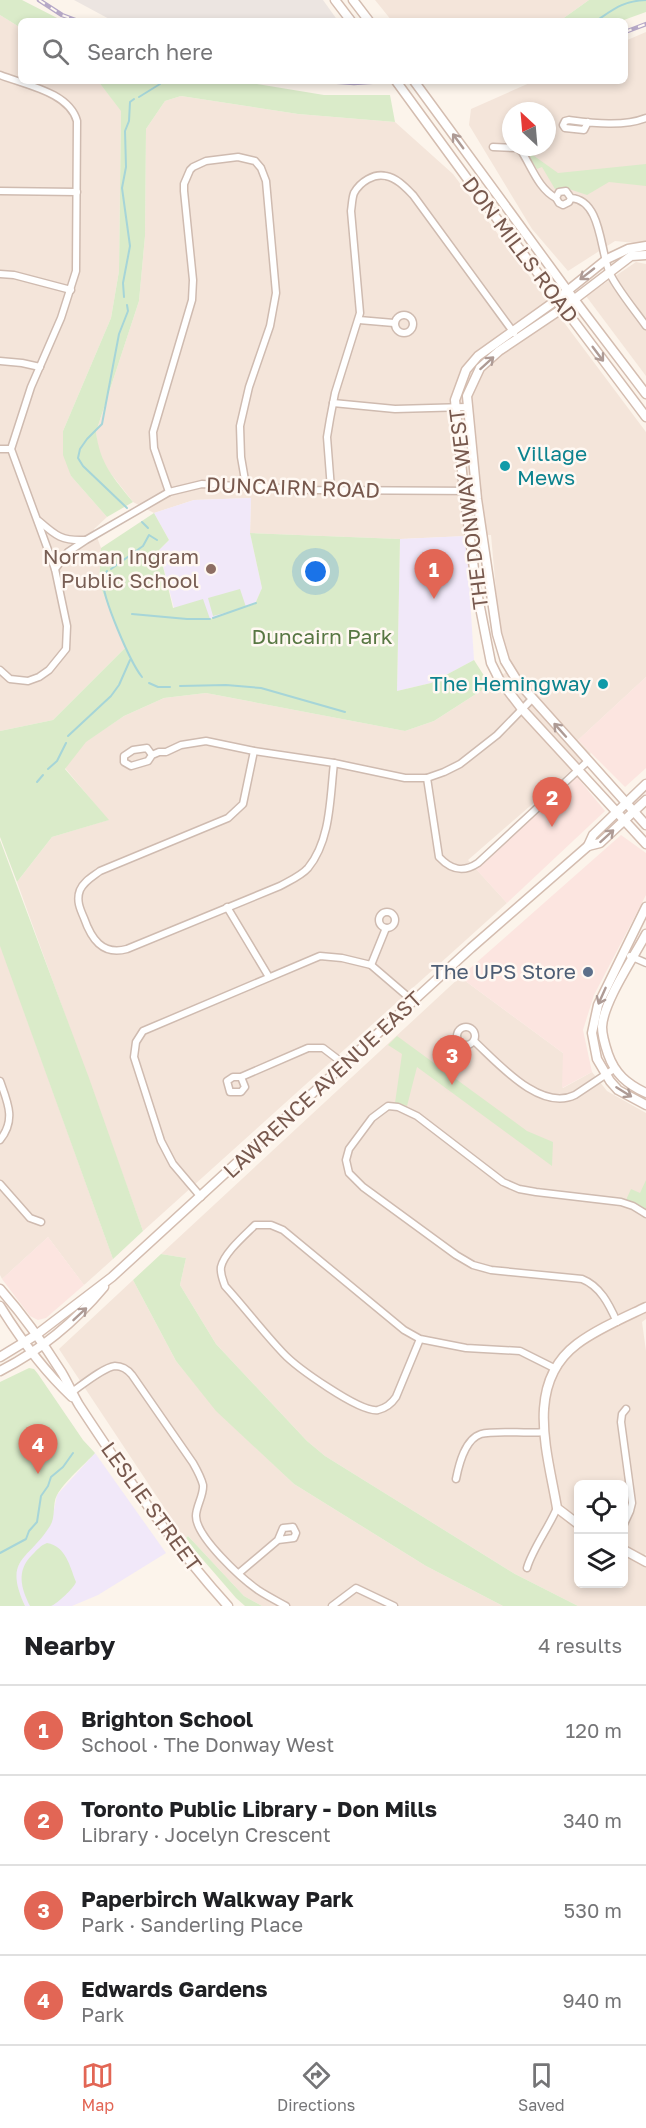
<!DOCTYPE html>
<html lang="en">
<head>
<meta charset="utf-8">
<style>
	body { margin:0; font-family:"Golos Text",sans-serif; background:#f6f6f6; color:#202124 }
	.controls { position:absolute; right:18px; bottom:18px; display:grid; overflow:hidden; border-radius:9px; box-shadow:0 3px 9px #0003 }
	.controls button { width:54px; height:54px; display:grid; place-items:center; padding:0; border:0; border-bottom:2px solid #e0e0e0; background:#fff; color:#202124; font:30px sans-serif }
	.compass { position:absolute; left:502px; top:102px; width:54px; height:54px; border-radius:50%; background:#fff; box-shadow:0 3px 9px #0003; rotate:334deg }
	.you { position:absolute; left:316px; top:572px; width:21px; height:21px; margin:-15px; border:4px solid #fff; border-radius:50%; background:#1a73e8; box-shadow:0 0 0 9px #1a73e833 }
	.badge { display:grid; place-items:center; width:39px; height:39px; border-radius:50%; background:#e26655; color:#fff; font-size:20px; font-weight:700 }
	.pin { position:absolute; translate:-50% -50px; filter:drop-shadow(0 2px 3px #0008) }
	.pin::after { content:''; position:absolute; top:32px; width:21px; height:18px; background:inherit; clip-path:polygon(0 0,100% 0,50% 100%) }
	.list { margin:0; padding:0; list-style:none }
	h2 { display:flex; justify-content:space-between; align-items:center; height:78px; margin:0; padding:0 24px; font-size:26px }
	h2 small { font-size:20px; font-weight:400; color:#757577 }
	.list li { display:grid; grid-template-columns:39px 1fr auto; gap:18px; align-items:center; box-sizing:border-box; height:90px; padding:0 24px; border-top:2px solid #e0e0e0 }
	.list b { display:block; font-size:22px; white-space:nowrap }
	.list p { margin:0; font-size:20px; white-space:nowrap; color:#757577 }
	.list em { font-size:20px; font-style:normal; color:#757577 }
	.icon { flex:none; width:33px; height:33px; fill:none; stroke:currentColor; stroke-width:2; stroke-linecap:round; stroke-linejoin:round }
	.map { position:relative; flex:none; width:646px; height:1606px; overflow:hidden }
	.search { position:absolute; background:#fff; box-shadow:0 3px 9px #0003; left:18px; right:18px; top:18px; height:66px; display:flex; align-items:center; gap:15px; box-sizing:border-box; padding:0 21px; border-radius:9px; color:#757577; font-size:22px }
	.sheet { height:438px; background:#fff }
	nav { display:flex; justify-content:space-around; align-items:center; box-sizing:border-box; height:84px; border-top:2px solid #e0e0e0; background:#fff; font-size:16px; color:#757577 }
	nav a { display:grid; justify-items:center; gap:3px }
	nav .on { color:#e26655 }
	.map>svg:first-child { display:block }
	.residential { fill:#f4e5da; fill-rule:evenodd }
	.commercial { fill:#fce5e0 }
	.industrial { fill:#ece5e1 }
	.education { fill:#f1e8f9 }
	.green { fill:#daebc9 }
	.lines { fill:none; stroke-linecap:round; stroke-linejoin:round }
	.stream { stroke:#a6d5d8; stroke-width:2 }
	.street-casing { stroke:#cfbbb0; stroke-width:9 }
	.secondary-casing { stroke:#d4bdb0; stroke-width:11 }
	.street { stroke:#fff; stroke-width:6 }
	.secondary { stroke:#fff; stroke-width:8 }
	.rail-casing { stroke:#b6a8c7; stroke-width:4.5 }
	.rail { stroke:#fff8f2; stroke-width:2; stroke-dasharray:7; stroke-linecap:butt }
	.oneway { stroke:#ae9b95 }
	.culture-dot { fill:#0f9aa8; stroke:#fff8f2; stroke-width:2 }
	.education-dot { fill:#8d6e63; stroke:#fff8f2; stroke-width:2 }
	.service-dot { fill:#5c6f8a; stroke:#fff8f2; stroke-width:2 }
	.labels { text-anchor:middle; stroke-width:5; stroke-linejoin:round; paint-order:stroke }
	.street-label { font-size:21px; fill:#78594e; stroke:#fff8f2 }
	.culture-label { font-size:21px; fill:#0d838f; stroke:#fff8f2; text-anchor:start }
	.education-label { font-size:21px; fill:#785e54; stroke:#fff8f2; text-anchor:end }
	.park-label { font-size:21px; fill:#587743; stroke:#fff8f2 }
	.service-label { font-size:21px; fill:#4e5e75; stroke:#fff8f2; text-anchor:end }
</style>
</head>
<body>
<div class="map">
<svg width="646" height="1606" viewBox="0 0 646 1606">
	<rect width="100%" height="100%" fill="#fcf4eb"/>
	<g class="residential">
		<polygon points="375,0 589,0 561,20 554,21 392,21"/>
		<polygon points="0,15 21,28 21,81 98,81 121,110 119,271 111,318 63,431 71,476 107,517 94,529 101,548 99,583 125,648 53,720 0,731"/>
		<path d="M646 32V244L615 241 568 271 532 229 469 125 471 109 534 81H625V41ZM511 111H547V147H511Z"/>
		<polygon points="181,96 298,114 395,122 453,174 646,432 646,677 578,740 591,753 468,860 507,903 143,1231 17,882 52,837 108,820 65,768 85,742 124,716 164,698 206,693 405,731 434,721 490,685 511,668 500,635 491,535 400,539 250,533 251,498 194,500 154,513 133,502 108,470 98,451 96,432 139,301 145,236 146,129 165,101"/>
		<polygon points="636,262 646,264 646,376 586,296"/>
		<polygon points="0,944 113,1259 84,1285 48,1237 2,1279 0,1275"/>
		<path d="M460 977 563 1053V1088L592 1072 607 1091 646 1113V1319L642 1322 646 1351V1553L642 1560 646 1562V1606H578L515 1574 325 1456 307 1441 216 1344 180 1285 186 1258 161 1254ZM578 1484H624V1584H578Z"/>
		<polygon points="133,1280 176,1361 217,1411 294,1484 426,1566 503,1606 262,1606 244,1596 188,1536 185,1539 59,1349"/>
	</g>
	<g class="commercial">
		<polygon points="646,677 646,768 625,787 578,740"/>
		<polygon points="577,777 605,811 507,903 475,868"/>
		<polygon points="621,835 646,853 646,895 594,995 583,1030 592,1072 562,1088 563,1053 460,977"/>
		<polygon points="48,1237 84,1285 46,1318 38,1320 30,1316 2,1279"/>
	</g>
	<polygon class="industrial" points="74,0 323,0 338,21 113,21"/>
	<g class="education">
		<polygon points="251,498 250,533 262,588 255,604 209,619 174,608 159,550 169,540 154,513 194,500"/>
		<polygon points="466,536 474,660 431,683 397,691 400,539"/>
		<polygon points="95,1453 166,1553 98,1595 72,1606 25,1606 16,1586 16,1570 22,1559 51,1524 57,1495"/>
	</g>
	<g class="green">
		<polygon points="0,0 22,0 63,21 21,21 21,28 0,15"/>
		<polygon points="589,0 646,0 646,12 621,21 554,21 561,20"/>
		<path d="M98 81H239L324 95H390L395 122 298 114 181 96 165 101 146 129 145 236 139 301 96 432C100 464 113 477 133 502L107 517 71 476 63 455V431L111 318 119 271 121 111Z"/>
		<polygon points="530,153 558,173 646,164 646,186 609,182 587,195 569,189 555,189 542,167 537,169 528,155"/>
		<polygon points="154,513 169,540 159,550 173,608 203,599 210,619 236,610 213,616 208,598 240,589 246,607 255,604 262,588 250,533 400,539 397,691 431,683 474,660 490,685 434,721 405,731 206,693 164,698 124,716 86,742 65,769 109,820 52,837 17,882 0,837 0,731 53,720 125,648 99,583 101,548"/>
		<polygon points="0,840 89,1078 143,1231 113,1259 0,946"/>
		<polygon points="397,1036 527,1131 553,1142 552,1166 417,1067 407,1106 395,1103 402,1054 388,1045"/>
		<polygon points="646,1180 646,1211 626,1200 631,1189 640,1193"/>
		<polygon points="161,1254 186,1258 180,1285 216,1344 307,1441 325,1456 515,1574 578,1606 503,1606 426,1566 294,1484 216,1411 176,1361 133,1280"/>
		<path d="M29 1368 34 1369 38 1374 83 1440 95 1453C85 1464 64 1482 57 1495 52 1504 56 1517 50 1526 28 1561 3 1558 25 1606H0V1382Z"/>
		<polygon points="188,1536 244,1596 262,1606 245,1606 236,1598 185,1539"/>
		<path d="M47 1543C66 1546 70 1567 76 1582 74 1588 57 1604 51 1606 45 1606 36 1606 30 1606 21 1588 16 1571 32 1555 37 1550 41 1545 47 1543Z"/>
	</g>
	<g class="lines">
		<g class="stream">
			<path d="M596 21C614 9 623 1 646 0"/>
			<polyline points="139,97 160,84"/>
			<polyline points="124,297 123,283 130,246 122,188 126,167 125,131 129,121 130,102 134,99"/>
			<polyline points="127,508 83,466 78,458 80,449 87,439 102,424 119,334 128,311 127,305"/>
			<polyline points="142,522 148,528"/>
			<polyline points="111,569 143,546 149,535 157,540"/>
			<path d="M107 571C105 575 104 575 103 580 102 597 130 662 142 677"/>
			<polyline points="132,614 187,619 210,619"/>
			<polyline points="213,618 256,603"/>
			<polyline points="149,683 158,687 170,687"/>
			<polyline points="180,686 226,685 261,688 345,712"/>
			<polyline points="68,736 111,696 119,685 130,660"/>
			<polyline points="48,769 57,761 66,743"/>
			<polyline points="37,782 43,775"/>
			<polyline points="0,1553 26,1539 29,1531 37,1522 41,1496 48,1486 51,1477 63,1467 73,1453"/>
		</g>
		<g class="street-casing">
			<g id="street">
				<path d="M0 75C25 85 69 92 77 121L76 271 61 318 31 387 11 449 55 569 67 626 66 649 49 670 39 677 28 681 10 679 0 670"/>
				<path d="M588 122 584 130 565 128 563 125 565 121 569 120C593 123 623 127 646 118"/>
				<path d="M493 147 517 148 522 152C532 168 539 189 556 198"/>
				<polyline points="0,191 77,192"/>
				<path d="M571 198 569 202 563 205 559 203 556 198 559 192 566 191 571 198C601 200 600 249 609 271 613 284 637 313 646 326"/>
				<polyline points="0,274 14,275 71,290"/>
				<circle cx="404" cy="324" r="9"/>
				<polyline points="359,320 394,323"/>
				<polyline points="0,361 22,363 40,367"/>
				<polyline points="333,403 395,409 467,407"/>
				<polyline points="0,449 11,449"/>
				<path d="M331 489 327 437 330 419 335 393 360 313 351 211C352 205 352 198 354 193 360 182 374 173 386 176 397 178 406 188 413 195L514 333"/>
				<polyline points="169,492 154,448 153,432 192,300 193,280 184,191 184,184 190,170 193,167 206,161 238,157 255,161 261,168 266,181 276,293 270,326 249,387 240,426 241,457 246,486"/>
				<path d="M39 521C56 536 62 541 85 540"/>
				<polyline points="55,569 68,552 86,540 169,492 202,484 313,490 477,491"/>
				<path d="M254 751 243 804 228 818 100 871C92 877 84 881 80 890 76 900 80 909 84 918 91 938 102 956 127 949L280 886C289 881 301 876 308 868 331 840 330 797 334 763"/>
				<polyline points="152,755 147,748 133,750 124,756 124,762 131,766 148,761 152,755 159,752 166,752 181,745 206,741 254,751 334,763 405,778 427,778 444,772 460,764 497,735 532,699"/>
				<path d="M427 778 439 857C451 870 463 873 478 863L588 761"/>
				<polyline points="227,907 269,977"/>
				<circle cx="387" cy="920" r="8"/>
				<polyline points="630,956 646,963"/>
				<polyline points="371,965 386,928"/>
				<circle cx="466" cy="1036" r="9"/>
				<path d="M474 1041C498 1063 540 1112 575 1095L614 1069"/>
				<polyline points="241,1077 245,1087 241,1092 230,1092 227,1081 233,1077 241,1077 308,1048 323,1048 344,1064"/>
				<path d="M0 1081C8 1103 16 1120 0 1140"/>
				<polyline points="0,1184 30,1218 41,1222"/>
				<polyline points="201,1197 173,1164 161,1141 134,1057 136,1042 143,1031 320,956 342,958 371,965 413,1001"/>
				<path d="M617 1322C609 1304 600 1286 582 1279L491 1270 473 1265 456 1255 363 1187 349 1173 346 1160 349 1149 372 1118 388 1106 398 1107 417 1116 503 1182 519 1189 536 1192 621 1202 633 1206 646 1214"/>
				<path d="M420 1339 396 1397C392 1403 386 1408 378 1410 360 1413 296 1367 283 1353 263 1332 245 1308 225 1286 223 1280 220 1274 221 1267 224 1253 245 1235 255 1225H271L283 1230 404 1330 420 1339 466 1348 520 1351 554 1368"/>
				<path d="M72 1392C82 1385 104 1367 115 1366 123 1366 128 1370 132 1375L193 1463C197 1470 201 1477 203 1485 204 1495 196 1506 196 1516 196 1537 241 1578 258 1590 267 1596 277 1601 286 1606"/>
				<path d="M456 1479C459 1464 465 1439 481 1434 494 1430 528 1434 544 1432"/>
				<polyline points="624,1524 630,1511 632,1503 621,1422 622,1414 626,1409"/>
				<path d="M527 1568C532 1550 549 1527 557 1508"/>
				<polyline points="239,1573 278,1540 294,1538 296,1533 293,1527 283,1528 278,1540"/>
				<polyline points="332,1606 356,1588 394,1606"/>
			</g>
		</g>
		<g class="secondary-casing">
			<g id="secondary">
				<polyline points="335,0 351,21"/>
				<polyline points="353,0 369,21"/>
				<polyline points="396,81 485,203 646,417"/>
				<polyline points="414,81 567,290 646,394"/>
				<polyline points="646,246 628,249 607,259 551,304 478,356 466,370 455,400 464,492 477,592 491,663 499,679 522,709 646,844"/>
				<polyline points="646,255 631,256 563,308 499,351 480,368 467,396 477,499 497,634 505,661 518,682 646,825"/>
				<polyline points="588,846 593,835 646,784"/>
				<polyline points="646,907 598,1005 592,1033 597,1059 610,1081 618,1090 646,1105"/>
				<path d="M646 934C634 957 603 1002 602 1027 602 1036 605 1045 608 1054 615 1074 627 1084 646 1093"/>
				<path d="M0 1289C23 1315 43 1343 62 1373 68 1383 73 1395 79 1405 125 1475 172 1544 228 1606"/>
				<path d="M0 1306C21 1340 43 1370 72 1397"/>
				<polyline points="0,1357 36,1335 112,1277 471,948 588,846 600,843 646,800"/>
				<path d="M0 1371C41 1350 74 1323 104 1287"/>
				<path d="M578 1524 557 1508C548 1454 524 1384 577 1344 597 1329 623 1318 646 1307"/>
				<polyline points="624,1550 646,1562"/>
			</g>
		</g>
		<use href="#street" class="street"/>
		<use href="#secondary" class="secondary"/>
		<g class="rail-casing">
			<g id="rail">
				<polyline points="39,0 62,15 78,21"/>
				<polyline points="625,32 646,24"/>
				<polyline points="326,81 354,83 384,81"/>
			</g>
		</g>
		<use href="#rail" class="rail"/>
	</g>
	<defs><path id="oneway-shaft" d="M-6 0H5M1.5-3L5.5 0L1.5 3" fill="none" stroke-width="1.6" stroke-linecap="round" stroke-linejoin="round" transform="scale(1.5)"/></defs>
	<g class="oneway">
		<use href="#oneway-shaft" transform="translate(458 141) rotate(-126)"/>
		<use href="#oneway-shaft" transform="translate(587 274) rotate(142)"/>
		<use href="#oneway-shaft" transform="translate(598 354) rotate(53)"/>
		<use href="#oneway-shaft" transform="translate(487 363) rotate(-42)"/>
		<use href="#oneway-shaft" transform="translate(560 730) rotate(-132)"/>
		<use href="#oneway-shaft" transform="translate(607 836) rotate(-42)"/>
		<use href="#oneway-shaft" transform="translate(602 996) rotate(114)"/>
		<use href="#oneway-shaft" transform="translate(624 1092) rotate(32)"/>
		<use href="#oneway-shaft" transform="translate(80 1314) rotate(-43)"/>
	</g>
	<g class="culture-dot">
		<circle cx="505" cy="466" r="6"/>
		<circle cx="603" cy="684" r="6"/>
	</g>
	<circle class="education-dot" cx="211" cy="569" r="6"/>
	<circle class="service-dot" cx="588" cy="972" r="6"/>
	<g class="labels">
		<g class="street-label">
			<text transform="translate(520 250) rotate(53)" y="7">DON MILLS ROAD</text>
			<text transform="translate(293 488) rotate(2)" y="7">DUNCAIRN ROAD</text>
			<text transform="translate(469 509) rotate(-97)" y="7">THE DONWAY WEST</text>
			<text transform="translate(323 1085) rotate(-43)" y="7">LAWRENCE AVENUE EAST</text>
			<text transform="translate(151 1507) rotate(54)" y="7">LESLIE STREET</text>
		</g>
		<g class="culture-label">
			<text x="517" y="461">Village<tspan x="517" dy="24">Mews</tspan></text>
			<text x="591" y="691" text-anchor="end">The Hemingway</text>
		</g>
		<g class="education-label">
			<text x="199" y="564">Norman Ingram<tspan x="199" dy="24">Public School</tspan></text>
		</g>
		<g class="park-label">
			<text x="322" y="644">Duncairn Park</text>
		</g>
		<g class="service-label">
			<text x="576" y="979">The UPS Store</text>
		</g>
	</g>
</svg>
<div class="controls">
<button><svg class="icon" aria-label="locate" viewBox="0 0 24 24"><circle cx="12" cy="12" r="6"/><path d="M12 2v4M12 18v4M2 12h4M18 12h4"/></svg></button>
<button><svg class="icon" aria-label="layers" viewBox="0 0 24 24"><path d="M12 4l9 5-9 5-9-5zM3 14l9 5 9-5"/></svg></button>
</div>
<svg class="compass" viewBox="-18 -18 36 36"><path d="M0-13l5 13h-10z" fill="#e53935"/><path d="M0 13l5-13h-10z" fill="#757577"/></svg>
<div class="you"></div>
<div class="pin badge" style="left:434px;top:599px">1</div>
<div class="pin badge" style="left:552px;top:827px">2</div>
<div class="pin badge" style="left:452px;top:1085px">3</div>
<div class="pin badge" style="left:38px;top:1474px">4</div>
<div class="search"><svg class="icon" aria-label="search" viewBox="0 0 24 24"><circle cx="10" cy="10" r="6"/><path d="M15 15l6 6"/></svg>Search here</div>
</div>
<section class="sheet">
<h2>Nearby<small>4 results</small></h2>
<ul class="list">
<li><span class="badge">1</span><div><b>Brighton School</b><p>School · The Donway West</p></div><em>120 m</em></li>
<li><span class="badge">2</span><div><b>Toronto Public Library - Don Mills</b><p>Library · Jocelyn Crescent</p></div><em>340 m</em></li>
<li><span class="badge">3</span><div><b>Paperbirch Walkway Park</b><p>Park · Sanderling Place</p></div><em>530 m</em></li>
<li><span class="badge">4</span><div><b>Edwards Gardens</b><p>Park</p></div><em>940 m</em></li>
</ul>
</section>
<nav>
<a class="on"><svg class="icon" aria-label="map" viewBox="0 0 24 24"><path d="M3 6l6-2 6 2 6-2v14l-6 2-6-2-6 2zM9 4v14M15 6v14"/></svg>Map</a>
<a><svg class="icon" aria-label="directions" viewBox="0 0 24 24"><path d="M12 3l9 9-9 9-9-9zM9 14v-3h6M13 9l2 2-2 2"/></svg>Directions</a>
<a><svg class="icon" aria-label="saved" viewBox="0 0 24 24"><path d="M7 4h10v16l-5-4-5 4z"/></svg>Saved</a>
</nav>
</body>
</html>
